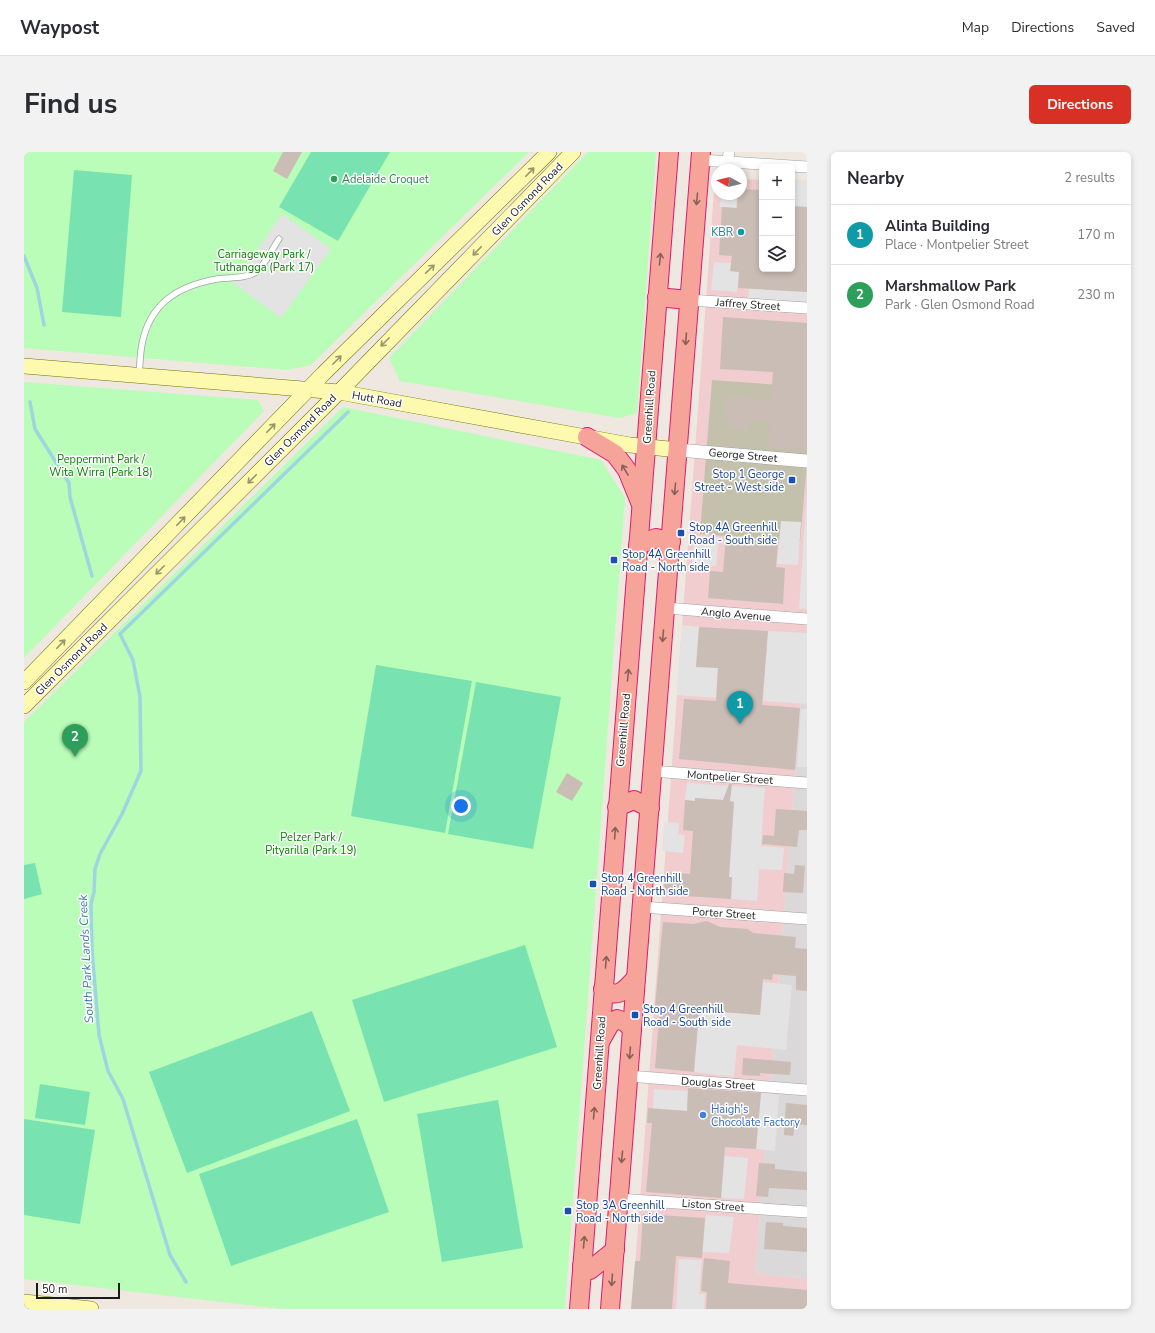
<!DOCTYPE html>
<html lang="en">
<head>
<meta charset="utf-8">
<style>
	body { margin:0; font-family:"Nunito Sans",sans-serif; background:#f2f2f3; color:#2b2b33 }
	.controls { position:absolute; right:12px; top:12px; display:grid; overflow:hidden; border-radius:6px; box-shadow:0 2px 6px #0003 }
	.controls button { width:36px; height:36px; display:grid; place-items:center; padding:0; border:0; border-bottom:1px solid #e1e1e2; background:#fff; color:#2b2b33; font:20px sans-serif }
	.compass { position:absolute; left:687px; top:12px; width:36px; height:36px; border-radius:50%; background:#fff; box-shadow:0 2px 6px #0003; rotate:278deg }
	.scale { position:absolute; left:12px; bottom:10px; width:84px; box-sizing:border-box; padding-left:4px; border:2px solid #1b1b1b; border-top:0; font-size:11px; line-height:14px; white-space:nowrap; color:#1b1b1b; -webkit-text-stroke:3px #fff; paint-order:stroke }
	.you { position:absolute; left:437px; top:654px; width:14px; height:14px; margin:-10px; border:3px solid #fff; border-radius:50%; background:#1a73e8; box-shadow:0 0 0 6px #1a73e833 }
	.badge { display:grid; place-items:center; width:26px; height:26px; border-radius:50%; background:#d93025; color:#fff; font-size:13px; font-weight:700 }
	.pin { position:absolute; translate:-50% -33px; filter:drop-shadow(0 1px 2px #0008) }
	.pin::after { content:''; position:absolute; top:21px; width:14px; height:12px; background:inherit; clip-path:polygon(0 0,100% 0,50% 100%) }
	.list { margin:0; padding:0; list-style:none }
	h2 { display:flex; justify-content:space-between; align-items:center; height:52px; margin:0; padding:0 16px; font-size:17px }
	h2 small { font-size:13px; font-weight:400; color:#7c7c81 }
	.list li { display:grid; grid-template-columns:26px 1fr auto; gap:12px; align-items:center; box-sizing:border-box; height:60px; padding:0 16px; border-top:1px solid #e1e1e2 }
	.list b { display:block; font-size:15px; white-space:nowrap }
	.list p { margin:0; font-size:13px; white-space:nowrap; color:#7c7c81 }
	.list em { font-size:13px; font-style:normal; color:#7c7c81 }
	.icon { flex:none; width:22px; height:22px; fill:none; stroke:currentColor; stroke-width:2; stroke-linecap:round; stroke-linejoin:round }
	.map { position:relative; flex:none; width:783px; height:1157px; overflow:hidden; border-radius:6px }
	header { display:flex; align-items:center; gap:24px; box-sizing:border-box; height:56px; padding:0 20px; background:#fff; border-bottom:1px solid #e1e1e2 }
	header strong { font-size:19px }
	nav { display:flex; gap:22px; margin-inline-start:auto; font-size:14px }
	.intro { display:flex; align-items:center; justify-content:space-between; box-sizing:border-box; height:96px; padding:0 24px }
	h1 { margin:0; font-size:28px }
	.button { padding:10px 18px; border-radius:6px; background:#d93025; color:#fff; font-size:14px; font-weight:700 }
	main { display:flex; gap:24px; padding:0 24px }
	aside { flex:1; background:#fff; border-radius:6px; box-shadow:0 2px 6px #0003 }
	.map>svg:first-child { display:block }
	.residential { fill:#dad8d8 }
	.commercial { fill:#f1cdcf }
	.construction { fill:#c3c1ab }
	.park { fill:#b9fdb8 }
	.pitch { fill:#78e3b0 }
	.parking { fill:#e3e3e3 }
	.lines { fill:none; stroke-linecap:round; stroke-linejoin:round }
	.stream { stroke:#9dd6df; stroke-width:3.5 }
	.building { fill:#cabdb6 }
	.service-casing { stroke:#a2a2a2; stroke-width:7 }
	.minor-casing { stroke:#a2a2a2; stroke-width:12 }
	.tertiary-casing { stroke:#a2a2a2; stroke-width:14 }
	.secondary-casing { stroke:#737500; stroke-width:16 }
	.trunk-casing { stroke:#e11870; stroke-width:20 }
	.service { stroke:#fff; stroke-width:5.5 }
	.minor { stroke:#fff; stroke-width:11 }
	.tertiary { stroke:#fff; stroke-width:13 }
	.secondary { stroke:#fdfaaf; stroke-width:15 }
	.trunk { stroke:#f6a49a; stroke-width:18 }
	.oneway { stroke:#97966c }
	.oneway2 { stroke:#88605a }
	.leisure-dot { fill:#2e9e5b; stroke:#fff; stroke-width:1.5 }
	.culture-dot { fill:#0f9aa8; stroke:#fff; stroke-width:1.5 }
	.transit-dot { fill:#1a4fb4; stroke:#fff; stroke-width:1.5 }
	.shop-dot { fill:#3f7fe0; stroke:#fff; stroke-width:1.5 }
	.labels { text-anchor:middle; stroke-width:3; stroke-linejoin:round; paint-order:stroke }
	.leisure-label { font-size:11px; fill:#27864d; stroke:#fff; text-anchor:start }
	.street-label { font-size:11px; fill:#1b1b1b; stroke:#fff }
	.culture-label { font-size:11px; fill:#0d838f; stroke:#fff; text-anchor:end }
	.park-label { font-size:11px; fill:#057f04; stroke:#fff }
	.transit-label { font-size:11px; fill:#164399; stroke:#fff; text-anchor:start }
	.shop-label { font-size:11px; fill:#366cbe; stroke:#fff; text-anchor:start }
	.water-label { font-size:12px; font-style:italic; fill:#3e78a0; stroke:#fff }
</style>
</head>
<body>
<header>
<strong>Waypost</strong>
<nav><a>Map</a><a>Directions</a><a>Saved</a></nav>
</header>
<div class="intro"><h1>Find us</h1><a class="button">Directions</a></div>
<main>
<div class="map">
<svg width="783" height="1157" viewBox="0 0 783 1157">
	<rect width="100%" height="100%" fill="#eee8e0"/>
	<polygon class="residential" points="783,473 783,1127 731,1121"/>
	<polygon class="commercial" points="691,25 693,25 693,42 717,42 717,27 738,28 738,117 768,117 768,29 783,30 783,473 731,1121 783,1127 783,1157 608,1157"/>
	<polygon class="construction" points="688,228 783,235 783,310 776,390 676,382"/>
	<g class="park">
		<polygon points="0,0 505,0 287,213 263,218 0,196"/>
		<polygon points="564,0 632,0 613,261 596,266 376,229 365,206"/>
		<polygon points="0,230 234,248 240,259 0,506"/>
		<polygon points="319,255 577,308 601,346 541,1155 540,1157 258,1157 0,1127 0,570"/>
	</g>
	<g class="pitch">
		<polygon points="287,0 366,0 314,89 255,55"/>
		<polygon points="50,18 108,23 97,165 38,160"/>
		<polygon points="352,513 448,529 421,681 327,664"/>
		<polygon points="452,530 537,545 509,697 424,682"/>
		<polygon points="11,711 18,742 0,747 0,713"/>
		<polygon points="501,793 533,895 360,950 328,848"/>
		<polygon points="288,859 326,959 163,1021 125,920"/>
		<polygon points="16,932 66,940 61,973 11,966"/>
		<polygon points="474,948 499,1096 418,1110 393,962"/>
		<polygon points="0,967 71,978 56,1072 0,1063"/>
		<polygon points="333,967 365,1060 207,1114 175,1022"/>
	</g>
	<g class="parking">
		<polygon points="768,27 783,28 783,55 768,54"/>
		<polygon points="697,42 713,42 712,56 696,55"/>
		<polygon points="258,62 307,97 257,166 209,131"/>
		<polygon points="690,110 707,111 707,119 715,120 713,140 687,138"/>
		<polygon points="725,136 783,140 783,150 724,146"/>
		<polygon points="783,339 783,457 775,457"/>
		<polygon points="757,369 777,370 774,413 753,412"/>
		<polygon points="670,384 695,385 692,414 668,412"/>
		<polygon points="658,473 675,475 672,514 694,516 692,546 653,543"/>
		<polygon points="744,479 783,481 783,552 739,549"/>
		<polygon points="777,557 783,557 783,615 773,615"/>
		<polygon points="663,631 741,636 737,694 760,696 758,718 735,717 733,749 707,747 708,725 705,725 710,650 706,649 706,646 700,646 699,648 671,646 671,649 661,648"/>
		<polygon points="640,670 655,671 654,682 661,683 659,701 638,699"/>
		<polygon points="739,830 768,833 762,898 713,893 710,925 670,920 675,860 698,862 698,860 736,863"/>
		<polygon points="630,937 664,939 663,959 629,957"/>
		<polygon points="737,941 755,943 751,999 732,997"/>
		<polygon points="700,1004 724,1006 720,1047 697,1046"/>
		<polygon points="682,1063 710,1065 705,1101 678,1100"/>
		<polygon points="655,1107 678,1108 675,1142 681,1142 680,1157 652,1157"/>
	</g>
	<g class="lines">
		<g class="stream">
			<polyline points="0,104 13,136 20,173"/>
			<polyline points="6,250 11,277 45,331 46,345 68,424"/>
			<polyline points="162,1130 146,1103 99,947 84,919 75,883 68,798 67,752 70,740 71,717 76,702 98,662 117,619 116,545 109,508 96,482 324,260"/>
		</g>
	</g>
	<g class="building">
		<polygon points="259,0 278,0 263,27 249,19"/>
		<polygon points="717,37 738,38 738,117 768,117 768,54 783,55 783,140 714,136 715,120 706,119 708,104 695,103 698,55 713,56 714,42 717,42"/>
		<polygon points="699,165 783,171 783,298 744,296 746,269 726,267 725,278 704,276 705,268 703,268 703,262 701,262 703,243 747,248 749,220 696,217"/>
		<polygon points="702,386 754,390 752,415 761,416 759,452 684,446 686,419 699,420"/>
		<polygon points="675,475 744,479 738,553 776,556 771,618 655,607 660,547 692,549 694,516 672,515"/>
		<polygon points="543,621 559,631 548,649 532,640"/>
		<polygon points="705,632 708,632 706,649 710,650 705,725 708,725 707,747 646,743 640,734 641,720 666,722 669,679 659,678 661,648 671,649 671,646 699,648"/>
		<polygon points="752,657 783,659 783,678 775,678 773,695 738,692 739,683 750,684"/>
		<polygon points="771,713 781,714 779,741 759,740 760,721 770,722"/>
		<polygon points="683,769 696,775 724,777 729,781 772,785 771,796 783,797 783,839 772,838 772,824 749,822 748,828 739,827 736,863 698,860 698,862 675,860 670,920 631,916 636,855 631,854 639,770 669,772"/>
		<polygon points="719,906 767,910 766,923 736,921 736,924 718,923"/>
		<polygon points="664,936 737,941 732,997 701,995 697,1046 622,1040 628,971 623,971 624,956 663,959"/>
		<polygon points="762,951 783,953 783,973 771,972 769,984 760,983"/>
		<polygon points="735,1011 751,1012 751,1017 783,1020 783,1038 745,1036 744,1045 732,1044"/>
		<polygon points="619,1062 681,1066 678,1106 652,1104 648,1157 607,1157 611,1109 616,1109"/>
		<polygon points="742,1070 759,1071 759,1074 783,1076 783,1100 740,1097"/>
		<polygon points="680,1106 706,1109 704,1131 783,1138 783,1157 682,1157 683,1140 677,1139"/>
	</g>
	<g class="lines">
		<g class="service-casing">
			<path id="service" d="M115 223C116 213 116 202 118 192 126 151 154 134 193 127 206 125 221 127 232 120 241 113 248 97 255 87"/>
		</g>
		<g class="minor-casing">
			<g id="minor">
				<polyline points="676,8 783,15"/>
				<polyline points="704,10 705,0"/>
				<polyline points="665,148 783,156"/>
				<polyline points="642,456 783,467"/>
				<polyline points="628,619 783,631"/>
				<polyline points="618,755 783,767"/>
				<polyline points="604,924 783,938"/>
				<polyline points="594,1047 783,1060"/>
			</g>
		</g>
		<g class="tertiary-casing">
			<polyline id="tertiary" points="654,298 783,309"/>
		</g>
		<g class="secondary-casing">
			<g id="secondary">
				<polyline points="0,214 315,240 606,293 654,298"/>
				<polyline points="0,530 299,222 525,0"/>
				<polyline points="0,554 315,240 549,0"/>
				<polyline points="0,1150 67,1157"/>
			</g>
		</g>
		<g class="trunk-casing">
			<g id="trunk">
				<polyline points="633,145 665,148"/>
				<polyline points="563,285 591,302 603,318 616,350"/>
				<polyline points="614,393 632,386 647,390"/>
				<polyline points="593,655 610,648 626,656"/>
				<path d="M579 837C595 848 601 837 612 826"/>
				<polyline points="577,888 586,872 593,867 601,870 608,877"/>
				<polyline points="558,1114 562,1117 566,1118 591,1098"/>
				<polyline points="555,1157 645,0"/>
				<polyline points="586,1157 677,0"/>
			</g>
		</g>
		<use href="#service" class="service"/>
		<use href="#minor" class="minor"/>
		<use href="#tertiary" class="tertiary"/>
		<use href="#secondary" class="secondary"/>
		<use href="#trunk" class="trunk"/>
	</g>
	<defs><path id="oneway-shaft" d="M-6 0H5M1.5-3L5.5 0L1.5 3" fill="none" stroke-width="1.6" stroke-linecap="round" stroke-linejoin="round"/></defs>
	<g class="oneway">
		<use href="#oneway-shaft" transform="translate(506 20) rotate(-46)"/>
		<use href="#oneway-shaft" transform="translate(453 99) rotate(134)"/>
		<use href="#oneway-shaft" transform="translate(406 117) rotate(-44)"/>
		<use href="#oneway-shaft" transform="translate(361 190) rotate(135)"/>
		<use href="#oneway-shaft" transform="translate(313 208) rotate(-45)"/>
		<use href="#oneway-shaft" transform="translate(247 276) rotate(-46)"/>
		<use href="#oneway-shaft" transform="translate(228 327) rotate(135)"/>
		<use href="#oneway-shaft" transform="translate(157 369) rotate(-46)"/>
		<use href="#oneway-shaft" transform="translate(136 418) rotate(135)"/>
		<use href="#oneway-shaft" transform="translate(37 492) rotate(-46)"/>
	</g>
	<g class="oneway2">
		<use href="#oneway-shaft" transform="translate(673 47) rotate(95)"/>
		<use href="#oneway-shaft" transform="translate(636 107) rotate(-85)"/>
		<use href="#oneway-shaft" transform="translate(662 187) rotate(94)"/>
		<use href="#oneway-shaft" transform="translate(601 318) rotate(-121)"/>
		<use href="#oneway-shaft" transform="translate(651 337) rotate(95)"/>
		<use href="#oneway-shaft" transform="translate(639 484) rotate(95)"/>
		<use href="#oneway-shaft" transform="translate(604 523) rotate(-85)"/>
		<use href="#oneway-shaft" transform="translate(591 681) rotate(-86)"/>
		<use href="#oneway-shaft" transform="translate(582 810) rotate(-85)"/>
		<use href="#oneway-shaft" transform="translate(606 901) rotate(94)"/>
		<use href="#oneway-shaft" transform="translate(570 961) rotate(-85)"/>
		<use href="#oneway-shaft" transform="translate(598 1005) rotate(95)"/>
		<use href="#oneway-shaft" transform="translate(560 1090) rotate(-85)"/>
		<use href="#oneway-shaft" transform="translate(588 1128) rotate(94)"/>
	</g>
	<circle class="leisure-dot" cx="310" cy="27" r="4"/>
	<circle class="culture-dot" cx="717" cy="80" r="4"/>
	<g class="transit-dot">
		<rect x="764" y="324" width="8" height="8" rx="2"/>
		<rect x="653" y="377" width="8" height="8" rx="2"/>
		<rect x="586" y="404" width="8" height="8" rx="2"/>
		<rect x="565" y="728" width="8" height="8" rx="2"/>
		<rect x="607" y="859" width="8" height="8" rx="2"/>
		<rect x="540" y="1055" width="8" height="8" rx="2"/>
	</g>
	<circle class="shop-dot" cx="679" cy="963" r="4"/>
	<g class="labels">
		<g class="leisure-label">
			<text x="318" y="31">Adelaide Croquet</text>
		</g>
		<g class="street-label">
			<text transform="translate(503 47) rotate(-46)" y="4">Glen Osmond Road</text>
			<text transform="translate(724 152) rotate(4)" y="4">Jaffrey Street</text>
			<text transform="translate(353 247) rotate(10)" y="4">Hutt Road</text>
			<text transform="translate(625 255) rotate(-86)" y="4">Greenhill Road</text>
			<text transform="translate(276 278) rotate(-45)" y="4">Glen Osmond Road</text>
			<text transform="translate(719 303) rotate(5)" y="4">George Street</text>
			<text transform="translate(712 462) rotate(5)" y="4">Anglo Avenue</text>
			<text transform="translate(47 507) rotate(-45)" y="4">Glen Osmond Road</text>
			<text transform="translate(599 578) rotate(-85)" y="4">Greenhill Road</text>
			<text transform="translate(706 625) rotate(4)" y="4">Montpelier Street</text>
			<text transform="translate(700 761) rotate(4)" y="4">Porter Street</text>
			<text transform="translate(575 901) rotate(-86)" y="4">Greenhill Road</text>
			<text transform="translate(694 931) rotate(4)" y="4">Douglas Street</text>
			<text transform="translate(689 1053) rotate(4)" y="4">Liston Street</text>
		</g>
		<g class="culture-label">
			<text x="709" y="84">KBR</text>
		</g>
		<g class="park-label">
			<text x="240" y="106">Carriageway Park /<tspan x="240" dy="13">Tuthangga (Park 17)</tspan></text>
			<text x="77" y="311">Peppermint Park /<tspan x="77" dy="13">Wita Wirra (Park 18)</tspan></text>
			<text x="287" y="689">Pelzer Park /<tspan x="287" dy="13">Pityarilla (Park 19)</tspan></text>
		</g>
		<g class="transit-label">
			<text x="760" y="326" text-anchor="end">Stop 1 George<tspan x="760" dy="13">Street - West side</tspan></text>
			<text x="665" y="379">Stop 4A Greenhill<tspan x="665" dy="13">Road - South side</tspan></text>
			<text x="598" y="406">Stop 4A Greenhill<tspan x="598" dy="13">Road - North side</tspan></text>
			<text x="577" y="730">Stop 4 Greenhill<tspan x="577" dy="13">Road - North side</tspan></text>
			<text x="619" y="861">Stop 4 Greenhill<tspan x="619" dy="13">Road - South side</tspan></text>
			<text x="552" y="1057">Stop 3A Greenhill<tspan x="552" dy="13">Road - North side</tspan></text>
		</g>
		<g class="shop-label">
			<text x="687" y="961">Haigh's<tspan x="687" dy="13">Chocolate Factory</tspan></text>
		</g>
		<g class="water-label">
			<text transform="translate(62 807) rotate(-93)" y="4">South Park Lands Creek</text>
		</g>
	</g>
</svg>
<div class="controls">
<button>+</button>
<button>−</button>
<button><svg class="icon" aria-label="layers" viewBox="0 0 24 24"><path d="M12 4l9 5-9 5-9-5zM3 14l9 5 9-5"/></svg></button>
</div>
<svg class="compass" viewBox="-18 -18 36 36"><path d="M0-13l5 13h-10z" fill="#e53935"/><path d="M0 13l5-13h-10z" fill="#7c7c81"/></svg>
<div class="scale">50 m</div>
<div class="you"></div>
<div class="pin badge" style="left:716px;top:572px;background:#0f9aa8">1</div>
<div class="pin badge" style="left:51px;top:605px;background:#2e9e5b">2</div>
</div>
<aside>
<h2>Nearby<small>2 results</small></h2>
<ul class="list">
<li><span class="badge" style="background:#0f9aa8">1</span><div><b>Alinta Building</b><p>Place · Montpelier Street</p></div><em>170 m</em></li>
<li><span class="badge" style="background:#2e9e5b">2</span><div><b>Marshmallow Park</b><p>Park · Glen Osmond Road</p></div><em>230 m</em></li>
</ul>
</aside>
</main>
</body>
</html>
